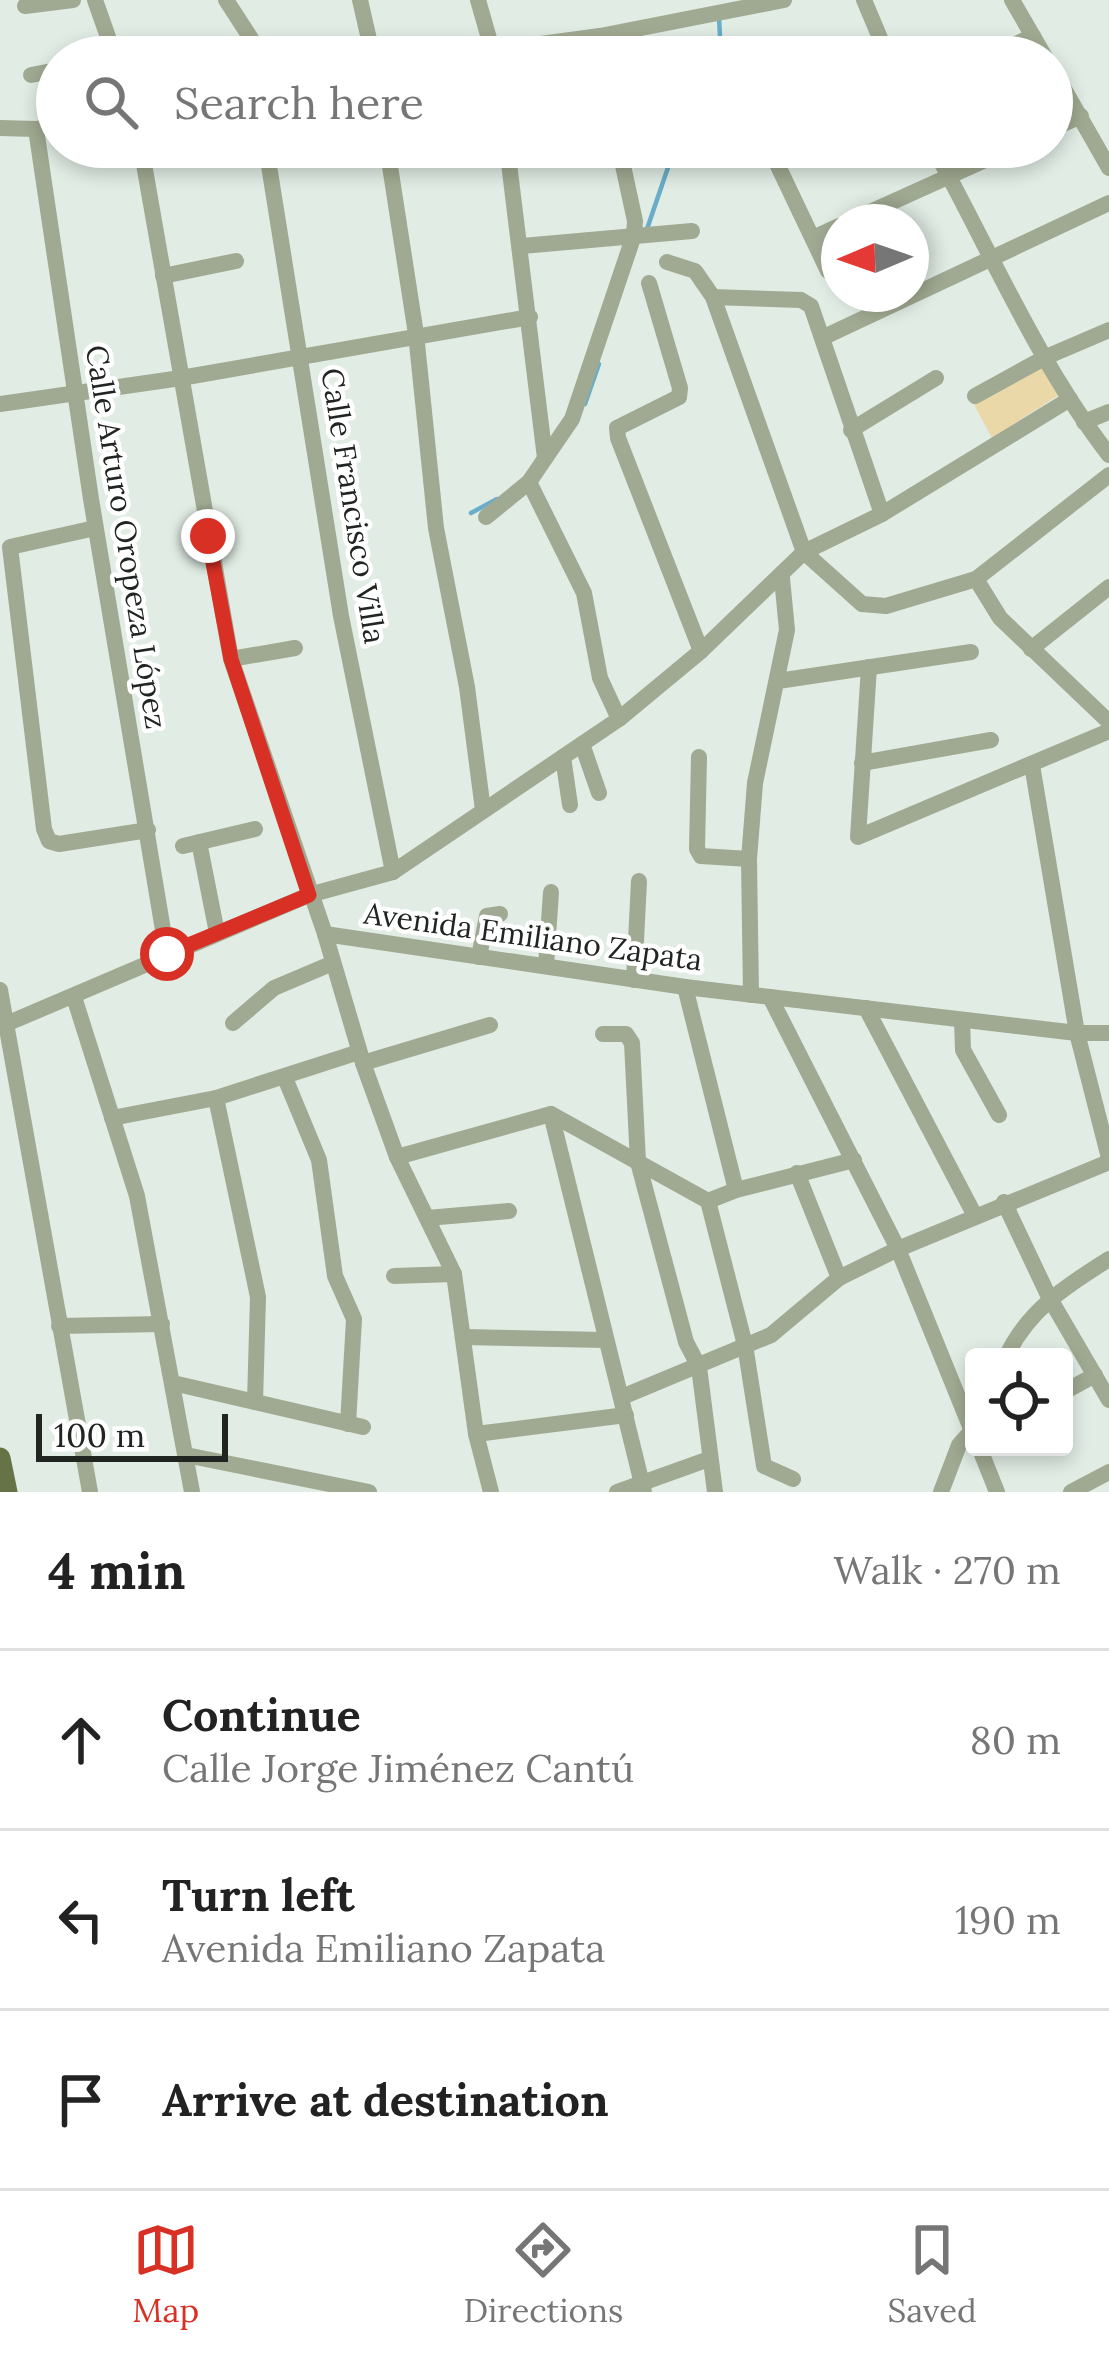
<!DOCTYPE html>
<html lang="en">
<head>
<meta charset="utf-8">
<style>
	body { margin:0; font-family:Lora,serif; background:#f6f6f6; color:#222 }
	.controls { position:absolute; right:36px; bottom:36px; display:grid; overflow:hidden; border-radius:12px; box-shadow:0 6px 18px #0003 }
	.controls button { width:108px; height:108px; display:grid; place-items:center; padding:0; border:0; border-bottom:3px solid #e0e0e0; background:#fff; color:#222; font:60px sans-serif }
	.compass { position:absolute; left:821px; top:204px; width:108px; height:108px; border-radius:50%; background:#fff; box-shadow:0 6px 18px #0003; rotate:268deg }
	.scale { position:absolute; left:36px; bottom:30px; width:192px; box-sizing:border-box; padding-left:12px; border:6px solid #212522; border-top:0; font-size:33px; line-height:42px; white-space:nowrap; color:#212522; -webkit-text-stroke:9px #fff; paint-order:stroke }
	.stop { position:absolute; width:36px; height:36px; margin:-27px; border:9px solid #d93025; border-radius:50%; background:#fff }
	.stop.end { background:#d93025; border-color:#fff; box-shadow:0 3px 12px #0008 }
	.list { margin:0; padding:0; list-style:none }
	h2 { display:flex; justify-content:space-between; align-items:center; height:156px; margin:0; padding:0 48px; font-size:51px }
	h2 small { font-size:39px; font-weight:400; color:#767676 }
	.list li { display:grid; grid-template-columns:78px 1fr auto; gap:36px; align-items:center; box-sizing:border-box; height:180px; padding:0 48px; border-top:3px solid #e0e0e0 }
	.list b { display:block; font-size:45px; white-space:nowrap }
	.list p { margin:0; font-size:39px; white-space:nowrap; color:#767676 }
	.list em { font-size:39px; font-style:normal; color:#767676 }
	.icon { flex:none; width:66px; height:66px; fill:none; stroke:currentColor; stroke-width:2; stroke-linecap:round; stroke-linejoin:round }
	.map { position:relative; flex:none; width:1109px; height:1492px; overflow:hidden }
	.search { position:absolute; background:#fff; box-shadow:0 6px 18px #0003; left:36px; right:36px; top:36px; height:132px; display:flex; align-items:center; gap:30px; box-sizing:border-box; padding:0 42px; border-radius:66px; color:#767676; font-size:45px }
	.sheet { height:696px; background:#fff }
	nav { display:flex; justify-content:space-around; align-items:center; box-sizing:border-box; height:168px; border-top:3px solid #e0e0e0; background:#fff; font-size:33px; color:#767676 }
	nav a { display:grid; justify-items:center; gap:6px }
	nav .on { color:#d93025 }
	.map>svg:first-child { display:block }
	.green { fill:#ead8a9 }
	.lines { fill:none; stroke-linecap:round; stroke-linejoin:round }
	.stream { stroke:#69adc8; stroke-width:4.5 }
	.minor { stroke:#a0a991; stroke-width:16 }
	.major { stroke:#657347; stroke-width:21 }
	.route { stroke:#d93025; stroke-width:15 }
	.labels { text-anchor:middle; stroke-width:9; stroke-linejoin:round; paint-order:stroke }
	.street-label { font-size:30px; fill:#212522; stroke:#fff }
</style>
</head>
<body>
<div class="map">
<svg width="1109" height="1492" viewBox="0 0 1109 1492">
	<rect width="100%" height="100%" fill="#e0ece4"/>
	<polygon class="green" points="1044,365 1062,393 992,438 972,401"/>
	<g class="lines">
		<g class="stream">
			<polyline points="708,57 720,36 719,18"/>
			<polyline points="647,229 675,147"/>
			<polyline points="585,404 599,364"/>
			<polyline points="471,513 497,499"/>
		</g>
		<g class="minor">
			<polyline points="95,0 115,57"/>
			<polyline points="226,0 263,57"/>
			<polyline points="360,0 373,57"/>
			<polyline points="478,0 494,56"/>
			<polyline points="864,0 888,57"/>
			<polyline points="1012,0 1045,57"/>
			<polyline points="25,6 73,0"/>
			<polyline points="600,36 603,57"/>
			<polyline points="443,57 600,36 784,0"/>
			<polyline points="989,57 1033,36"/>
			<polyline points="1052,68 1109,168"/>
			<polyline points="31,75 57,70"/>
			<polyline points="0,128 36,129 57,125"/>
			<polyline points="36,129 91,499 167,954"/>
			<polyline points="1052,129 1081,116"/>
			<polyline points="141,147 231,659 325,934 363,1063 397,1157 454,1274 476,1434 491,1492"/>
			<polyline points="266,147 341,616 393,872"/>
			<polyline points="387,147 416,334 436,528 467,687 483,810"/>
			<polyline points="507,147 545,458"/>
			<polyline points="769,147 828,271"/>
			<path d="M933 147C990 250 1037 362 1109 455"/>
			<polyline points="848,222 1014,147"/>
			<polyline points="815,237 839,226"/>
			<polyline points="522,246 692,231"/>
			<polyline points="667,262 695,271 713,297 804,552 862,604 886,606 976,579 1109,475"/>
			<polyline points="163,276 236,261"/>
			<polyline points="649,283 680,388 679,397 617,428 618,438 701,651"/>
			<polyline points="713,297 801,300 811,306 882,514"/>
			<polyline points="824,337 1109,203"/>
			<polyline points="975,396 1046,357 1109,330"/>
			<polyline points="0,404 181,378 530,317"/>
			<polyline points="1084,422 1109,412"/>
			<polyline points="851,430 936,378"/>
			<polyline points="529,482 584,593 600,678 619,719"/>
			<polyline points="486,517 529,482 572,419 634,235 635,221 619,147"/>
			<polyline points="95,528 10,547 44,829 49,841 59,844 148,830"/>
			<polyline points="976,579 1000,618 1109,722"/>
			<polyline points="1031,649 1109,587"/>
			<polyline points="231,659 295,648"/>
			<polyline points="869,667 858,837 1109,731"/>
			<polyline points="778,681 971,652"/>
			<polyline points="582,744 599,793"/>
			<polyline points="563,757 570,805"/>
			<polyline points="699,757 697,849 701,856 749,859"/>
			<polyline points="862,763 991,740"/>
			<polyline points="1032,765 1077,1033 1109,1158"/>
			<polyline points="199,842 217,933"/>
			<polyline points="183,846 255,829"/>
			<polyline points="325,934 685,987 1077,1033 1109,1033"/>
			<polyline points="479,957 487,916 500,914"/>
			<polyline points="546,966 551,892"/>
			<polyline points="634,980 639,881"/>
			<polyline points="685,987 736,1190"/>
			<polyline points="0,990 90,1492"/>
			<polyline points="751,995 749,859 755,783 787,630 782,578"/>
			<polyline points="74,997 137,1196 192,1492"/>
			<polyline points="770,997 898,1249 974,1436"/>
			<polyline points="866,1008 974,1214"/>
			<polyline points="962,1020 963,1050 999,1115"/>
			<polyline points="233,1023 274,988 333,963"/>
			<polyline points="6,1024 309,895 393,872 619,719 701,651 804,552 882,514 1070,399"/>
			<polyline points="603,1034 626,1034 632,1043 638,1162 686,1342 699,1367 715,1492"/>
			<polyline points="363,1063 490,1025"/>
			<polyline points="285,1078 319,1160 335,1276 354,1319 348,1424"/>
			<polyline points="216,1098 258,1297 255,1402"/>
			<polyline points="551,1114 644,1492"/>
			<polyline points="112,1118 216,1098 359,1052"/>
			<polyline points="397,1157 551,1114 708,1201 736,1190 854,1160"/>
			<polyline points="797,1173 839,1278"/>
			<polyline points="708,1201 745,1345 764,1466 793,1479"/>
			<polyline points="1004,1202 1049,1297 1109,1400"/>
			<polyline points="427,1218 509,1211"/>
			<polyline points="394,1276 454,1274"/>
			<polyline points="59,1326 162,1324"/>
			<polyline points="464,1337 605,1340"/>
			<path d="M1006 1357C1028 1310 1066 1286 1109 1259"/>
			<polyline points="173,1383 363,1427"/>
			<polyline points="1064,1392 1095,1375"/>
			<polyline points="622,1397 771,1335 839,1278 898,1249 1109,1162"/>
			<polyline points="476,1434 626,1415"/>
			<polyline points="979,1447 997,1492"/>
			<polyline points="186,1455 369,1492"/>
			<polyline points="617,1492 709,1459"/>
			<polyline points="941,1492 959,1445 974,1428"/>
			<polyline points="1071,1492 1109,1472"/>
		</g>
		<polyline class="major" points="0,1458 7,1492"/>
	</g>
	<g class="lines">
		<polyline class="route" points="167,954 309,895 231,659 208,536"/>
	</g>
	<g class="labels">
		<g class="street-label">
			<text transform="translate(353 506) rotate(81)" y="10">Calle Francisco Villa</text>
			<text transform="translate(126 537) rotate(81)" y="10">Calle Arturo Oropeza López</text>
			<text transform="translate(533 937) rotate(8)" y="10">Avenida Emiliano Zapata</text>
		</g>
	</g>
</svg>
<div class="controls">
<button><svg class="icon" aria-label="locate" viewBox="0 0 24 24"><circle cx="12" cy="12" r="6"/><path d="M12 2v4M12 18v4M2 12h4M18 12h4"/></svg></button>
</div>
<svg class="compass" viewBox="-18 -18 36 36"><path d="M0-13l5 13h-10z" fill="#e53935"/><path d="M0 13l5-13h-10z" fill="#767676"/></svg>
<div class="scale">100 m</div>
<div class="stop" style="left:167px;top:954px"></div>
<div class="stop end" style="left:208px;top:536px"></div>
<div class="search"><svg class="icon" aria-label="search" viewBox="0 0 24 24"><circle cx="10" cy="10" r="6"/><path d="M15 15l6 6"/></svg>Search here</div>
</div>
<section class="sheet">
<h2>4 min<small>Walk · 270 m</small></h2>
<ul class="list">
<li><svg class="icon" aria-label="ahead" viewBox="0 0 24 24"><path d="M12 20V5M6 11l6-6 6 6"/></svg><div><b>Continue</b><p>Calle Jorge Jiménez Cantú</p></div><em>80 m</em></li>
<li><svg class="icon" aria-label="left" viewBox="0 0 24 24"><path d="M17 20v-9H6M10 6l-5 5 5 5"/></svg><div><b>Turn left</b><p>Avenida Emiliano Zapata</p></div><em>190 m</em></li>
<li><svg class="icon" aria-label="arrive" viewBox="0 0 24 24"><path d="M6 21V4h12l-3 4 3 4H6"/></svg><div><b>Arrive at destination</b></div></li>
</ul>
</section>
<nav>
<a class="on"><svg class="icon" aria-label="map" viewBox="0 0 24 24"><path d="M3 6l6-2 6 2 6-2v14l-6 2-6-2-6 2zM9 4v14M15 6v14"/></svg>Map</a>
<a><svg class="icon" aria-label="directions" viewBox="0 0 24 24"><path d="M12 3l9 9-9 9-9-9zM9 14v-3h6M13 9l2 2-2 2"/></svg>Directions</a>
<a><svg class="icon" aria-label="saved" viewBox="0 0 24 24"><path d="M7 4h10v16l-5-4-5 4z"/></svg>Saved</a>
</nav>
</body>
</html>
